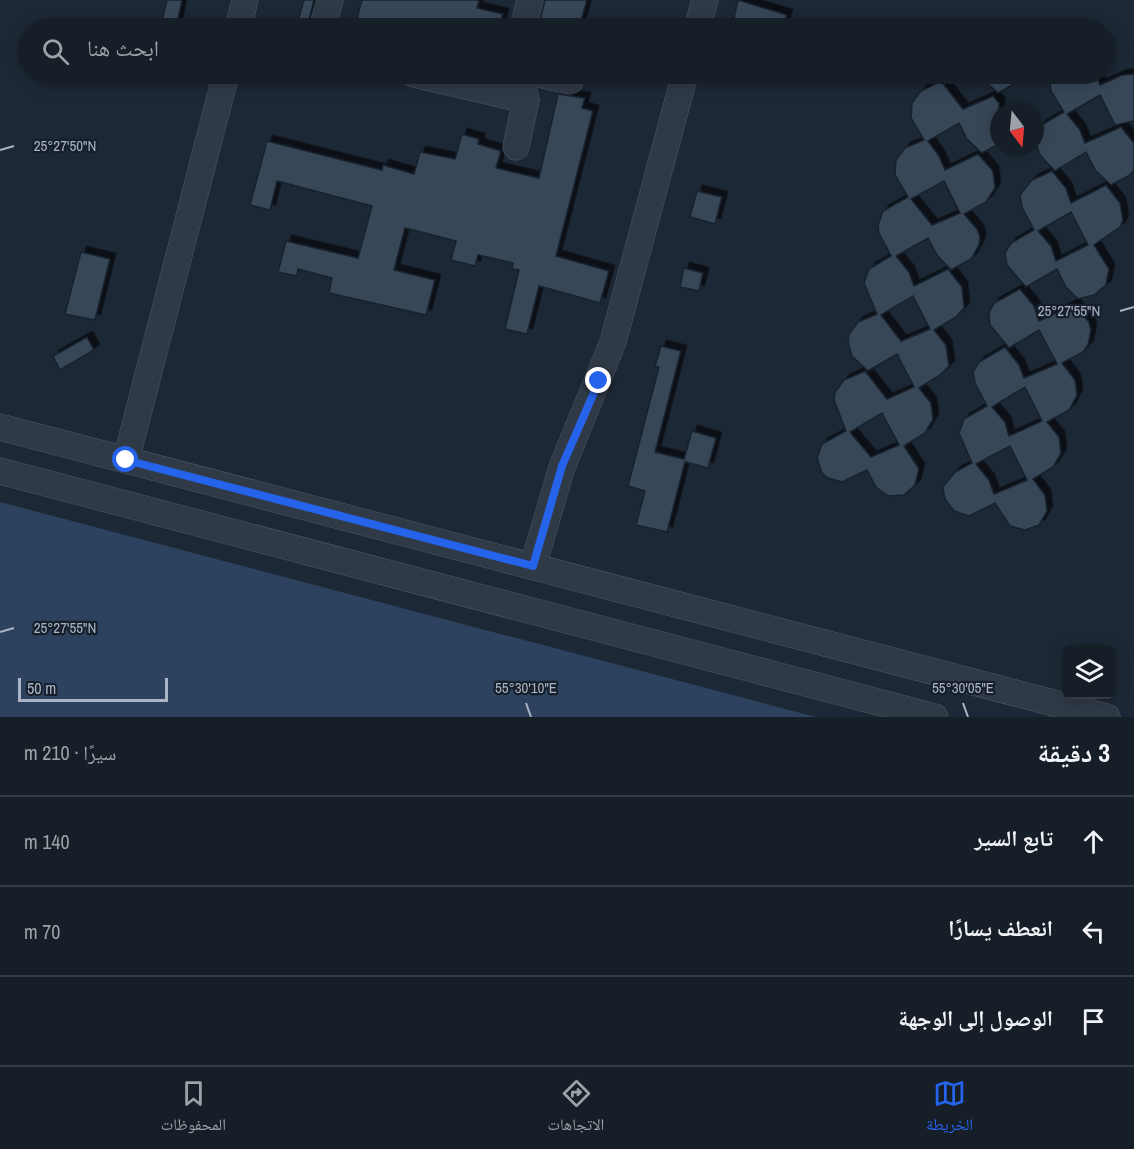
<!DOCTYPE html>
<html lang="ar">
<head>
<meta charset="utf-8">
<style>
	body { margin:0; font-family:"Archivo Narrow","Noto Naskh Arabic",sans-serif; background:#1f2730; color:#f1f3f6; direction:rtl }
	.controls { position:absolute; right:18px; bottom:18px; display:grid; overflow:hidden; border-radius:9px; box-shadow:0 3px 15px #0003 }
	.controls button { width:54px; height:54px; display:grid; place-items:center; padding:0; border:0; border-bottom:2px solid #353c45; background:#161e28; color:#f1f3f6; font:30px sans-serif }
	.compass { position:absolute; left:990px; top:102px; width:54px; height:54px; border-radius:50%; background:#161e28; box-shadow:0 3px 15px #0003; rotate:164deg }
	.scale { position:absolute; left:18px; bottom:15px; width:150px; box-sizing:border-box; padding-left:6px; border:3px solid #aab4c5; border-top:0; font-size:16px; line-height:21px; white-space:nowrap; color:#aab4c5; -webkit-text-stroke:4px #161f2b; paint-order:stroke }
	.stop { position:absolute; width:18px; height:18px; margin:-14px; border:4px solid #2563eb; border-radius:50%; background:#fff }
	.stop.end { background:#2563eb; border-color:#fff; box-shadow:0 2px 6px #0008 }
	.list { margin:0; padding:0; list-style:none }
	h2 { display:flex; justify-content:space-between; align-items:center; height:78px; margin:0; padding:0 24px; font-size:26px }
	h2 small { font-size:20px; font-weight:400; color:#9ea2a8 }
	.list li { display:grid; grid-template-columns:39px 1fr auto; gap:18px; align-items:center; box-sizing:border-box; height:90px; padding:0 24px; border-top:2px solid #353c45 }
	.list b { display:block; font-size:22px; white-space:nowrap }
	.list em { font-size:20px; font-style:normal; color:#9ea2a8 }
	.icon { flex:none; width:33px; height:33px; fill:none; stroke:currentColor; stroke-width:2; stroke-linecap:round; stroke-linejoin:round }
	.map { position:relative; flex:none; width:1134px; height:717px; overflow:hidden; direction:ltr }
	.search { position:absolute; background:#161e28; box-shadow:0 3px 15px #0003; left:18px; right:18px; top:18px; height:66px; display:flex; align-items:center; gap:15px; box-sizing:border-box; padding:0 21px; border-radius:33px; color:#9ea2a8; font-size:22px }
	.sheet { height:348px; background:#161e28 }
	nav { display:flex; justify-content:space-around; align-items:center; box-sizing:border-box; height:84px; border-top:2px solid #353c45; background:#161e28; font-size:16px; color:#9ea2a8 }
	nav a { display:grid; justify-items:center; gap:3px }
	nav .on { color:#2563eb }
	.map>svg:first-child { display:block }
	.water { fill:#2c425e }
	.building { fill:#384658; stroke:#18212d; stroke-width:1.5; fill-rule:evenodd; filter:url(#shadow) }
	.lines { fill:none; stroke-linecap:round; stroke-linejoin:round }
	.minor-casing { stroke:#4e5765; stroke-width:27 }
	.minor { stroke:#303a47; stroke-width:26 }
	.route { stroke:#2563eb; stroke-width:8 }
	.ticks { fill:none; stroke:#aab4c5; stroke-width:2 }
	.ticks-label { font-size:15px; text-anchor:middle; fill:#aab4c5; stroke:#161f2b; stroke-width:4.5; stroke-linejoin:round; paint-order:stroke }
</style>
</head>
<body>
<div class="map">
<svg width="1134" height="717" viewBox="0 0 1134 717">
	<defs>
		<filter id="shadow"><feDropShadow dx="5.5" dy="-5.5" stdDeviation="0" flood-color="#0009"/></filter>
	</defs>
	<rect width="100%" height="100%" fill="#1d2836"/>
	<polygon class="water" points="0,502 816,717 0,717"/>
	<g class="building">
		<polygon points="167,0 182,0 176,28 160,28"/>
		<polygon points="304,0 314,0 307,28 296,28"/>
		<polygon points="362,0 479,0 477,8 503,14 499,28 378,28 356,22"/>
		<polygon points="545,0 587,0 579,28 538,28"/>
		<polygon points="738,0 787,15 783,28 742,28 745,22 734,18"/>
		<polygon points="977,74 1032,74 998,93"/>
		<polygon points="1049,74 1096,74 1100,85 1122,75 1134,74 1134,121 1115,125 1100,95 1067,114 1080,130 1085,143 1121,127 1134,143 1134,170 1130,175 1111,185 1095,170 1086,152 1055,171 1040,155 1035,140 1040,126 1064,112 1051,91"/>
		<path d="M941 81 963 109 993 96 999 103V144L982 153 967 139 959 123 928 141 939 156 945 170 978 154 993 171 995 188 986 202 964 214 977 229 980 237 979 245 971 259 951 270 937 255 928 238 896 256 909 272 914 286 948 269 962 287 964 308 956 317 934 330 946 345 949 366 940 375 919 388 931 403 933 419 925 433 904 446 919 469 915 485 904 495 888 496 876 487 867 470 842 482 828 478 822 473 817 458 822 444 846 431 834 400 835 392 844 380 865 371 887 399 914 387 897 354 868 371 852 356 848 342 849 334 858 322 877 314 864 283 869 269 891 256 879 233 878 226 883 211 908 197 895 175 896 160 905 148 924 140 911 118 912 103 921 91ZM944 181 960 213 932 225 911 199ZM913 296 930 329 901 341 881 315ZM882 413 899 445 871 457 850 432Z"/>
		<polygon points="558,94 585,98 582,108 593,111 556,256 609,271 600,303 539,286 527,334 505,329 519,270 512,269 513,263 478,255 475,266 451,260 456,241 405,228 394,270 435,280 426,315 329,293 332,278 298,269 297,276 278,272 286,241 358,258 372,206 277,181 270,210 250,205 267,141 382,170 383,165 414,174 420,152 455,159 462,134 479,139 478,144 501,151 496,168 539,178"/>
		<path d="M1052 171 1066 188 1071 203 1106 185 1120 203 1123 220 1120 227 1094 245 1109 269 1106 285 1094 295 1078 299 1066 287 1057 269 1026 287 1007 265 1005 253 1011 243 1034 230 1022 207 1020 195 1032 180ZM1071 212 1088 245 1056 261 1051 246 1038 231Z"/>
		<polygon points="697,191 722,197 715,224 690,217"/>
		<polygon points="81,252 110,259 95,320 65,314"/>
		<polygon points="684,268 703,273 699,291 680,287"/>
		<path d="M1020 289 1034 306 1039 321 1074 304 1089 322 1091 330 1088 345 1083 352 1062 363 1075 380 1077 395 1069 410 1047 422 1059 437 1061 453 1053 467 1033 479 1045 495 1047 511 1039 525 1025 530 1010 526 995 503 969 516 954 511 945 499 943 487 955 472 972 463 959 433 964 419 987 406 975 383 973 372 979 362 1005 347 1019 365 1024 378 1057 364 1039 330 1009 348 990 325 989 313 994 303ZM1025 387 1042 421 1009 436 1005 422 992 407ZM1010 446 1027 480 994 494 989 480 976 464Z"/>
		<polygon points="87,337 94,350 60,370 53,356"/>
		<polygon points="661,346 681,351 655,452 684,459 692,431 716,438 708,468 685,462 667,532 636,525 645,491 628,486 659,367 655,366"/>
	</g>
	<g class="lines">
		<g class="minor-casing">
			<g id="minor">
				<polyline points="238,28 245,0"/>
				<polyline points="322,28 330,0"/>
				<polyline points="523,28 530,0"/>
				<polyline points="697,28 705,0"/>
				<polyline points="414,74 526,100"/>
				<polyline points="538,74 570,81"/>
				<polyline points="516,147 526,100 521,74"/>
				<polyline points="0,427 1107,717"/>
				<polyline points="126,460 226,74"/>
				<polyline points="0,471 935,717"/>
				<polyline points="533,566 562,467 613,342 685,74"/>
			</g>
		</g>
		<use href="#minor" class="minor"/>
	</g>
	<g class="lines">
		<polyline class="route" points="126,460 533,566 562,466 599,381"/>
	</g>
	<path class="ticks" d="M0 150 14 146M1120 311 1134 307M0 632 14 628M526 703 531 717M963 703 968 717"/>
	<g class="ticks-label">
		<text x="65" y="151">25°27'50"N</text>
		<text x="1069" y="316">25°27'55"N</text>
		<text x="65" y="633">25°27'55"N</text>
		<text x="526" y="693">55°30'10"E</text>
		<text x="963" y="693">55°30'05"E</text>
	</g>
</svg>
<div class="controls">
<button><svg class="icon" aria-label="layers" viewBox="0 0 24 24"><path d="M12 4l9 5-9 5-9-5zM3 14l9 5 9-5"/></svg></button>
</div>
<svg class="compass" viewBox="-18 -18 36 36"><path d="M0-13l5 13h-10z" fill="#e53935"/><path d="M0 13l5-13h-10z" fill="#9ea2a8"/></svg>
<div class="scale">50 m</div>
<div class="stop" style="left:126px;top:460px"></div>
<div class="stop end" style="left:599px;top:381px"></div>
<div class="search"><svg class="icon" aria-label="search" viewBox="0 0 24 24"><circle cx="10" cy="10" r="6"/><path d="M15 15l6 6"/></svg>ابحث هنا</div>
</div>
<section class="sheet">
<h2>3 دقيقة<small>سيرًا · 210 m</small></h2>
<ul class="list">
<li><svg class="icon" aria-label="ahead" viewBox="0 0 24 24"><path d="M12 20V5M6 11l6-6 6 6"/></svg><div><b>تابع السير</b></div><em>140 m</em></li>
<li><svg class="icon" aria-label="left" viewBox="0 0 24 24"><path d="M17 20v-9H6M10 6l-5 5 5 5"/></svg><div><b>انعطف يسارًا</b></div><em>70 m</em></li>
<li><svg class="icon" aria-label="arrive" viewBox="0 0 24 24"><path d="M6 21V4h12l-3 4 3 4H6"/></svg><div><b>الوصول إلى الوجهة</b></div></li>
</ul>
</section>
<nav>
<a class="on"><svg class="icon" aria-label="map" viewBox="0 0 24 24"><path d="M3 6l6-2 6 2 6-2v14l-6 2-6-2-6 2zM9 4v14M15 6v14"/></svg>الخريطة</a>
<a><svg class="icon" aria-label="directions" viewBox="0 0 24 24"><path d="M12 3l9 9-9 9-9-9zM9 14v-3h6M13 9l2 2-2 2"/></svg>الاتجاهات</a>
<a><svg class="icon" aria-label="saved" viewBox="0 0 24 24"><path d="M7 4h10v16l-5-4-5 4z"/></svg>المحفوظات</a>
</nav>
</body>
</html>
